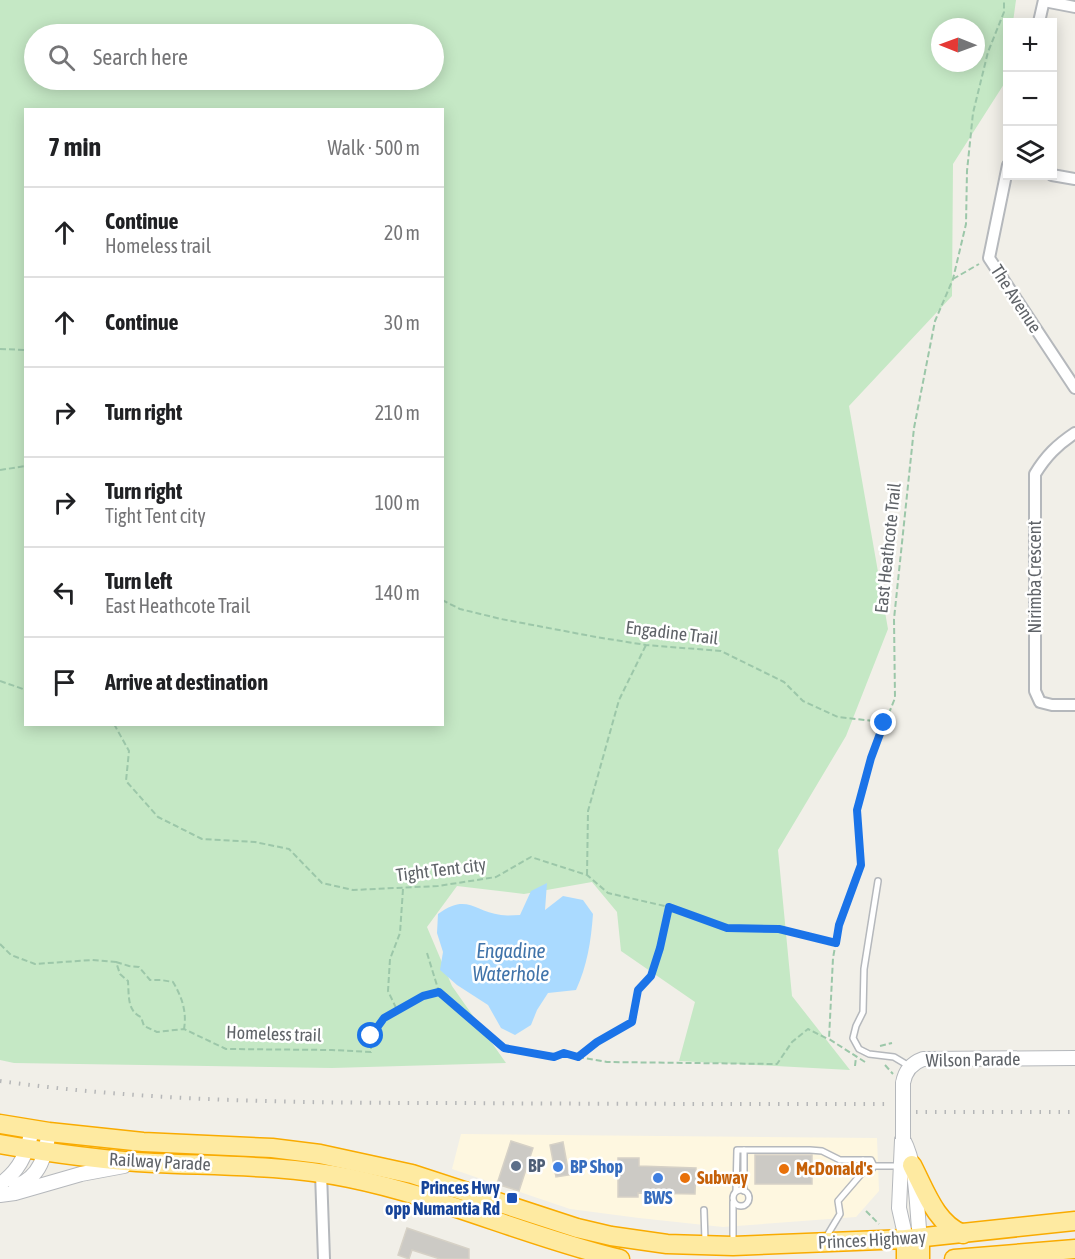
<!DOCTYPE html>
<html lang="en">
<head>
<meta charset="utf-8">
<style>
	body { margin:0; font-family:"Asap Condensed",sans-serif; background:#f6f6f6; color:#202124 }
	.controls { position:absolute; right:18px; top:18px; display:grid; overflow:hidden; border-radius:0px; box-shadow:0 3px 15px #0003 }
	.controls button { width:54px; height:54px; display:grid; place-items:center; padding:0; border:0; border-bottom:2px solid #e0e0e0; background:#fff; color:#202124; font:30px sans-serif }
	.compass { position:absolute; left:931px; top:18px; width:54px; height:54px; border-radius:50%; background:#fff; box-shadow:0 3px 15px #0003; rotate:271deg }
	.stop { position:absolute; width:18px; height:18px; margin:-14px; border:4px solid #1a73e8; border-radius:50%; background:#fff }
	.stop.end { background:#1a73e8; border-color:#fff; box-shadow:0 2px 6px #0008 }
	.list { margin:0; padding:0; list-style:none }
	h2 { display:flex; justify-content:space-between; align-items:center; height:78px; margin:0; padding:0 24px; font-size:26px }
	h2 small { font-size:20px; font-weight:400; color:#757577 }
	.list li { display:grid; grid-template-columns:39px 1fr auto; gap:18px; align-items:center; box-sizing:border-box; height:90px; padding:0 24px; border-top:2px solid #e0e0e0 }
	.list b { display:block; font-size:22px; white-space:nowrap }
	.list p { margin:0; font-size:20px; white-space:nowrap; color:#757577 }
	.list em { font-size:20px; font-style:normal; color:#757577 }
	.icon { flex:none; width:33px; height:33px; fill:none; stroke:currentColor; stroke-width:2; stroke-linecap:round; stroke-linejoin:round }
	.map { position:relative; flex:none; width:1075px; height:1259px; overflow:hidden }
	.search { position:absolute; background:#fff; box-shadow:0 3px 15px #0003; left:24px; top:24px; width:420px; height:66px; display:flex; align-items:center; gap:15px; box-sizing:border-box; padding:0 21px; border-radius:33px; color:#757577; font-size:22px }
	.panel { position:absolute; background:#fff; box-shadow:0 3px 15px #0003; left:24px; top:108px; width:420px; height:618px; border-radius:0px }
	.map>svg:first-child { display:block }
	.commercial { fill:#fef7e0 }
	.green { fill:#c5e8c5; fill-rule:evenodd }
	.water { fill:#aadaff }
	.building { fill:#cccac5; stroke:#d6d1c6; stroke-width:1.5 }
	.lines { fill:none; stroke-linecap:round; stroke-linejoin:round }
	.service-casing { stroke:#b5b8bc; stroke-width:8 }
	.minor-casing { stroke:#b5b8bc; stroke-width:14 }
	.tertiary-casing { stroke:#b5b8bc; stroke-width:16 }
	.trunk-casing { stroke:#f9ab00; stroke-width:21 }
	.path { stroke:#9cc7a9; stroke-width:2; stroke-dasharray:6 3; stroke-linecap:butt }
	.service { stroke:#fff; stroke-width:5 }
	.minor { stroke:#fff; stroke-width:10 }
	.tertiary { stroke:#fff; stroke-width:14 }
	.trunk { stroke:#feeaa1; stroke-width:18 }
	.rail { stroke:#b6b7b8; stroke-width:4; stroke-dasharray:1.5 8; stroke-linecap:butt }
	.tertiary-bridge-casing { stroke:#b5b8bc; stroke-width:16; stroke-linecap:butt }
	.tertiary-bridge { stroke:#fff; stroke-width:14 }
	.route { stroke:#1a73e8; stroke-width:8 }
	.service-dot { fill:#5c6f8a; stroke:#fff; stroke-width:2 }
	.shop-dot { fill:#3f7fe0; stroke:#fff; stroke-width:2 }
	.food-dot { fill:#e8710a; stroke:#fff; stroke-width:2 }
	.transit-dot { fill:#1a4fb4; stroke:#fff; stroke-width:2 }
	.labels { text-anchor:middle; stroke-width:5; stroke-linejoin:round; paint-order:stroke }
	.street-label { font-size:18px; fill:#5f6368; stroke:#fff }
	.service-label { font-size:18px; font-weight:bold; fill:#4e5e75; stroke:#fff; text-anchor:start }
	.shop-label { font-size:18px; font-weight:bold; fill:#366cbe; stroke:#fff; text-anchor:start }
	.food-label { font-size:18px; font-weight:bold; fill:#c56008; stroke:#fff; text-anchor:start }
	.transit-label { font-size:18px; font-weight:bold; fill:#164399; stroke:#fff; text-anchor:end }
	.water-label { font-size:20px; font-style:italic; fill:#4174aa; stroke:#fff }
</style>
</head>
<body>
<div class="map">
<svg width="1075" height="1259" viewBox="0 0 1075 1259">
	<rect width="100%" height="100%" fill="#f1efe8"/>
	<polygon class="commercial" points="461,1134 877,1138 879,1191 856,1217 723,1227 639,1218 570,1209 452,1169"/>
	<path class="green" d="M0 0H1016L1013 22H1008V60L1004 84 953 164 952 296 849 406 888 629 846 736 778 850 792 996 850 1070 679 1061 695 1002 621 951 617 912 592 882 524 894 457 886 427 927 452 986 506 1063 332 1068 14 1063 0 1060ZM940 27H976V63H940ZM34 34H434V80H34ZM26 110H442V724H26Z"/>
	<path class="water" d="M547 883 545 910 563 896 583 900 593 914C591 942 587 966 576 990L548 993 537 1010 531 1025 515 1035 501 1028 488 1005 457 985 440 970 443 952 437 933 438 914C467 893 473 911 501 915 507 916 514 915 520 915L531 891Z"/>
	<g class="building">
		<polygon points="511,1141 533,1148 519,1191 497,1184"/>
		<polygon points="563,1142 569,1175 556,1177 550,1145"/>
		<rect x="755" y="1155" width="57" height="29"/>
		<polygon points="618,1158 639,1158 639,1166 696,1168 695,1194 638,1193 638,1197 618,1197"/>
		<polygon points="407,1228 469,1249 469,1259 440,1259 412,1250 409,1259 398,1255"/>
	</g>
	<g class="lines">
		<g class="service-casing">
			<g id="service">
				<polyline points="878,881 864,969 863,1012 856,1026 853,1038 859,1049 869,1054 894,1057 909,1066"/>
				<polyline points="863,1172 859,1166 863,1160 871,1160 874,1166"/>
				<circle cx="741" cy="1198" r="8"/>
				<polyline points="736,1191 737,1150 810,1150 822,1151 840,1160 863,1160"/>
				<polyline points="744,1191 744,1150"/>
				<polyline points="704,1210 705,1241"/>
				<polyline points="825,1239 840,1214 838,1201 863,1172 870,1172 874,1166 899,1166"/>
				<polyline points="733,1243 733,1202"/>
			</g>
		</g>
		<g class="minor-casing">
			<g id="minor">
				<polyline points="1044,1 1075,7"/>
				<polyline points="1039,22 1044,0"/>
				<polyline points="1008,165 989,258 1075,388"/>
				<polyline points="1052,175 1075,179"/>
				<path d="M1075 433C1057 445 1046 456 1035 474V691L1040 702 1052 705H1075"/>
				<polyline points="321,1173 324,1259"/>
			</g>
		</g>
		<g class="tertiary-casing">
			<g id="tertiary">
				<path d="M903 1083C905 1071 912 1063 923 1059L1075 1058"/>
				<path d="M903 1139C918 1168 916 1205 920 1238"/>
				<polyline points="902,1140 899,1208 906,1239"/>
				<path d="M0 1184C20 1171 28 1151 32 1129"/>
				<path d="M16 1186C41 1177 45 1155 49 1132"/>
				<polyline points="0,1195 15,1193 81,1174 124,1166"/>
			</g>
		</g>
		<g class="trunk-casing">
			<g id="trunk">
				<polyline points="0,1124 49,1132 143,1142 272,1148 320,1154 412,1174 577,1228 611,1236 667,1244 733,1246 906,1239 1075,1221"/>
				<path d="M0 1144C51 1153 102 1160 154 1163 219 1166 285 1165 349 1178 442 1197 528 1237 620 1259"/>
				<path d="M912 1165C925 1190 936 1224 963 1234"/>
				<polyline points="920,1238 920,1259"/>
				<polyline points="906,1239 906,1259"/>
				<polyline points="954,1259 1075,1249"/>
			</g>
		</g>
		<g class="path">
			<polyline points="953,279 979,264"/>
			<polyline points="0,349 26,350"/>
			<polyline points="0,470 26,466"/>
			<polyline points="442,600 460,609 501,619 596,637 646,645 721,651 784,682 803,701 838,717 883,722"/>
			<polyline points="0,681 26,690"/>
			<polyline points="114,724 129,751 126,781 158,817 202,839 255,842 289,849 322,883 353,890 438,886 496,877 531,857 587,875 608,893 669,907 727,928 779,929 836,943"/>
			<polyline points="587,875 588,811 619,700 646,645"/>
			<polyline points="403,889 400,933 390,959 388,991 398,1012 423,996 439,992 504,1048 554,1057 564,1052 578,1057 597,1042 632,1022 638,990 651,976 660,948 669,907"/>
			<path d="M0 944 11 955 35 964 92 960 116 962 120 974 128 981C129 995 127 1011 141 1017L144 1026 157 1032 184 1029 226 1049 332 1050 371 1052V1036L384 1018 398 1012"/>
			<polyline points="427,953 439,992"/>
			<path d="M116 962 129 966 139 967 150 980H161L173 982C182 997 187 1012 184 1029"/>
			<polyline points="880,1046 892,1043"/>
			<polyline points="578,1057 607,1062 777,1064 792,1042 808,1029 828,1039"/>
			<polyline points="865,1062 829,1039 833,958 839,925 861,865 857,810 871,758 895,698 894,619 914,428 935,321 953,279 966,224 967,171 973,113 988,52 1004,12 1004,0"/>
			<polyline points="885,1065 893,1074"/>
			<polyline points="855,1066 856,1057"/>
			<polyline points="866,1211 879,1224"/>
		</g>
		<use href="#service" class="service"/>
		<use href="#minor" class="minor"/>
		<use href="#tertiary" class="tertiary"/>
		<use href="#trunk" class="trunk"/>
		<g class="rail">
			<path d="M0 1081C151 1102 305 1103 457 1103 601 1104 744 1104 888 1104"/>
			<polyline points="916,1112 1075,1112"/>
		</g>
		<g class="tertiary-bridge-casing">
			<polyline id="tertiary-bridge" points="903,1139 903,1083"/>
		</g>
		<use href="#tertiary-bridge" class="tertiary-bridge"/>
	</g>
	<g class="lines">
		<polyline class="route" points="371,1036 384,1018 423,996 439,992 504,1048 554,1057 564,1053 578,1057 597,1042 632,1022 638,990 651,976 660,948 669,907 727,928 779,929 836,943 839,925 861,865 857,810 871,758 884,723"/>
	</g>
	<circle class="service-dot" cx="516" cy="1166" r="6"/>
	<g class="shop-dot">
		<circle cx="558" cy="1167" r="6"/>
		<circle cx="658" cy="1178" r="6"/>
	</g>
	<g class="food-dot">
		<circle cx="784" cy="1169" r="6"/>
		<circle cx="685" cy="1178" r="6"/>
	</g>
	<rect class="transit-dot" x="506" y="1192" width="12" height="12" rx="3"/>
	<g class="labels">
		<g class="street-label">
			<text transform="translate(1016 299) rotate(57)" y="6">The Avenue</text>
			<text transform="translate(888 548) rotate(-84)" y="6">East Heathcote Trail</text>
			<text transform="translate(1035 577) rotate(-90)" y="6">Nirimba Crescent</text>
			<text transform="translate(672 633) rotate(7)" y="6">Engadine Trail</text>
			<text transform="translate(441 870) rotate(-7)" y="6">Tight Tent city</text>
			<text transform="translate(274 1034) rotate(2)" y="6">Homeless trail</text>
			<text transform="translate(973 1060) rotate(-1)" y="6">Wilson Parade</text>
			<text transform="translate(160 1162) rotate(3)" y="6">Railway Parade</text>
			<text transform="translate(872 1240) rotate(-3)" y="6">Princes Highway</text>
		</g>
		<g class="service-label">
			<text x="528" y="1172">BP</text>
		</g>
		<g class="shop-label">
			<text x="570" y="1173">BP Shop</text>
			<text x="658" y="1204" text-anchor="middle">BWS</text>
		</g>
		<g class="food-label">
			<text x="796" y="1175">McDonald's</text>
			<text x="697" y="1184">Subway</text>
		</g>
		<g class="transit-label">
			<text x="500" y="1194">Princes Hwy<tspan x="500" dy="21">opp Numantia Rd</tspan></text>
		</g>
		<g class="water-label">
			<text x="511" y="958">Engadine<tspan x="511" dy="23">Waterhole</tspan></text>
		</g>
	</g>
</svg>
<div class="controls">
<button>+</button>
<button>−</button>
<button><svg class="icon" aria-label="layers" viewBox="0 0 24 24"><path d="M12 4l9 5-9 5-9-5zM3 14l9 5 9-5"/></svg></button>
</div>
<svg class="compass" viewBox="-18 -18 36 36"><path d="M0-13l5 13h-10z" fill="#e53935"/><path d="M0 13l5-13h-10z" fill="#757577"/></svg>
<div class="stop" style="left:371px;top:1036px"></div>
<div class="stop end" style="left:884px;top:723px"></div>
<div class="search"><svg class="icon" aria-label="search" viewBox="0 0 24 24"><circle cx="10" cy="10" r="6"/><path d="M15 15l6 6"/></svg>Search here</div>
<section class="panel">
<h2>7 min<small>Walk · 500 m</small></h2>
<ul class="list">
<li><svg class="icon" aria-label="ahead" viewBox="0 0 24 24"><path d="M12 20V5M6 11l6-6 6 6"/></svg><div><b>Continue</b><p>Homeless trail</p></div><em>20 m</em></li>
<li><svg class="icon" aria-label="ahead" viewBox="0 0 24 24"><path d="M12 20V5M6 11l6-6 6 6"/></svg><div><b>Continue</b></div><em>30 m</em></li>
<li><svg class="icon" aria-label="right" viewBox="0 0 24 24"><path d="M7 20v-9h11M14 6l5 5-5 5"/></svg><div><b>Turn right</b></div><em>210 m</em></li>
<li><svg class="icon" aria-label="right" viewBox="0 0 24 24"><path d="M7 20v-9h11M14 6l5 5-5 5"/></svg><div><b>Turn right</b><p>Tight Tent city</p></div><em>100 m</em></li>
<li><svg class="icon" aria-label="left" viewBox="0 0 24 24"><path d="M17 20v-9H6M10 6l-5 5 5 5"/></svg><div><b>Turn left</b><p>East Heathcote Trail</p></div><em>140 m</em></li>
<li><svg class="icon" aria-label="arrive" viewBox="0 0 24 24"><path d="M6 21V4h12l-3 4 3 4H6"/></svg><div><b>Arrive at destination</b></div></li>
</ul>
</section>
</div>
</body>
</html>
